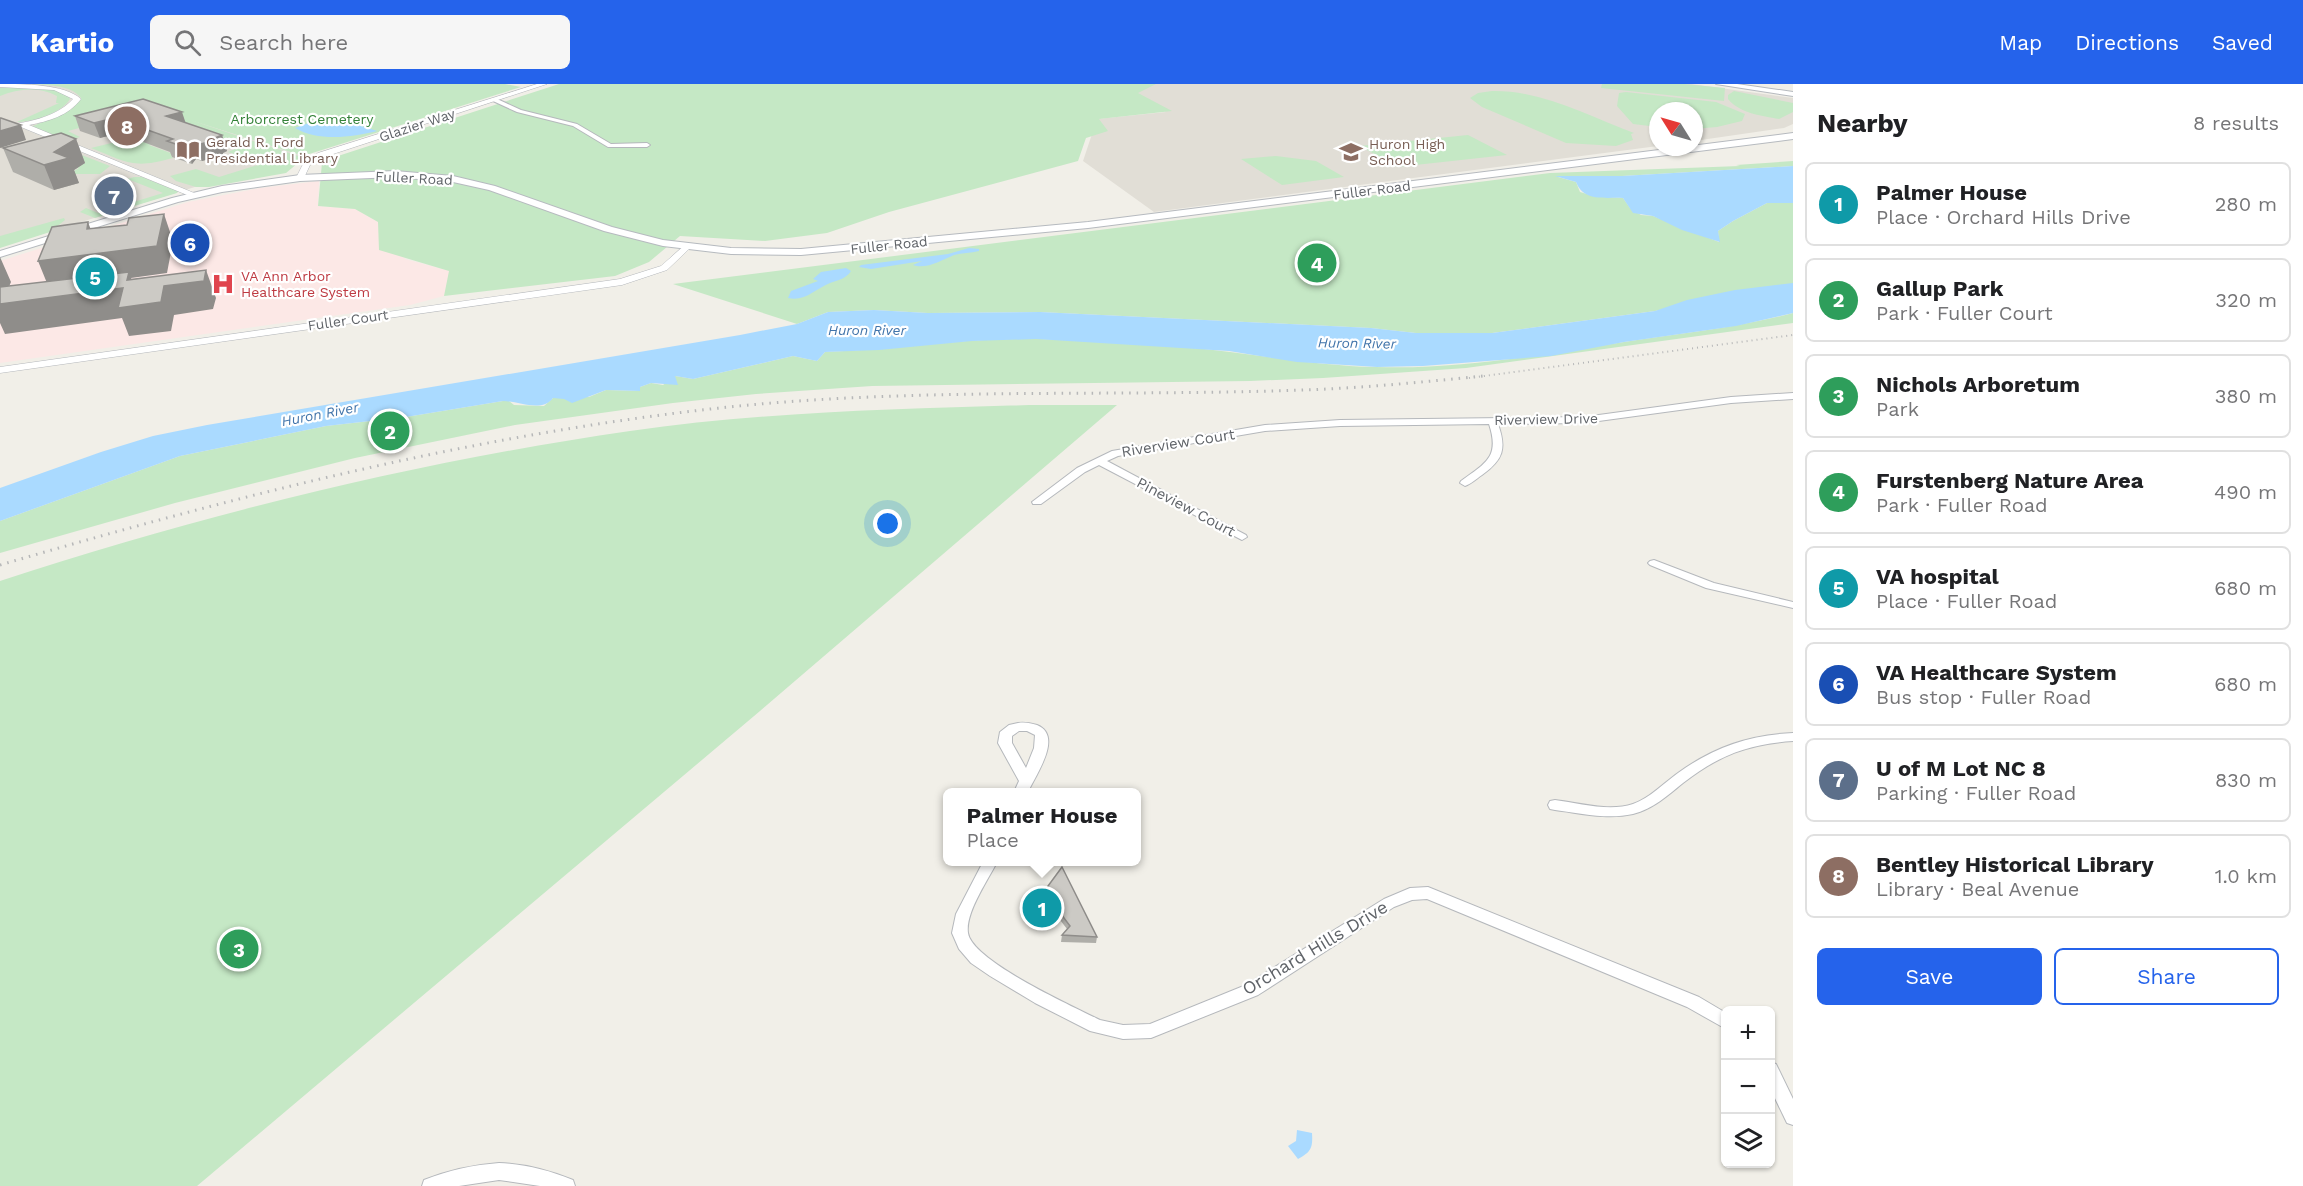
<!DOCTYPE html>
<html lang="en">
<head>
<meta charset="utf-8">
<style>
	body { margin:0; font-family:"Work Sans",sans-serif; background:#f6f6f6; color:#202124 }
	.controls { position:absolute; right:18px; bottom:18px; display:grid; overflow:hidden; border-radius:9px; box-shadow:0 2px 4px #0004 }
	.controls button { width:54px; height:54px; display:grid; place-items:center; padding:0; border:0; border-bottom:2px solid #e0e0e0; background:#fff; color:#202124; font:30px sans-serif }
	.compass { position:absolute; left:1649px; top:18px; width:54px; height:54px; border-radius:50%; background:#fff; box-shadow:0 2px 4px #0004; rotate:307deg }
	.you { position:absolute; left:888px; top:440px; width:21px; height:21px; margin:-15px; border:4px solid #fff; border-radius:50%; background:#1a73e8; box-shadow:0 0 0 9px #1a73e833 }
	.badge { display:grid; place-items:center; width:39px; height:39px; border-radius:50%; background:#2563eb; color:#fff; font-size:20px; font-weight:700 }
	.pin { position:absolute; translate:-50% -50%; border:3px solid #fff; box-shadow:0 2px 6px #0006 }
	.popup { position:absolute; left:943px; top:704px; width:198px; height:78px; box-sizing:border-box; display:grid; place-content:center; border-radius:9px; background:#fff; filter:drop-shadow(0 2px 4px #0005); font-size:20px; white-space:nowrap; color:#757577 }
	.popup b { font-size:22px; color:#202124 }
	.popup::after { content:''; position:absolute; left:50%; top:100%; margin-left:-12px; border:12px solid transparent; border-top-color:#fff }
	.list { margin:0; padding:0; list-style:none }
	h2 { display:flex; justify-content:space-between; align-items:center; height:78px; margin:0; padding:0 24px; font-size:26px }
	h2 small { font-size:20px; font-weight:400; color:#757577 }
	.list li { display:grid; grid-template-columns:39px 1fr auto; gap:18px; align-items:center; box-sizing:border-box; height:84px; margin:0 12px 12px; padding:0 12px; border:2px solid #e0e0e0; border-radius:9px }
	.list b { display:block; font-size:22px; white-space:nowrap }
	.list p { margin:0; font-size:20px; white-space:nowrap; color:#757577 }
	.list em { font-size:20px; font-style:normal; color:#757577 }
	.actions { display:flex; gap:12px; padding:18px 24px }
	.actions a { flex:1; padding:14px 0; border:2px solid #2563eb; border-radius:9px; text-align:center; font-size:21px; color:#2563eb }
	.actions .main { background:#2563eb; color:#fff }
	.icon { flex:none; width:33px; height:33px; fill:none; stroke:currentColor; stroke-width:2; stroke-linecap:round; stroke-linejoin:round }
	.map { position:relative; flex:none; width:1793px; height:1102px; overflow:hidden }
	header { display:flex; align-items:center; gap:36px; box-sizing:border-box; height:84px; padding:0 30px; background:#2563eb; color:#fff }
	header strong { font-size:28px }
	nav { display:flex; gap:33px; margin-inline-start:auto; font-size:21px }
	.search { width:420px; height:54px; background:#f6f6f6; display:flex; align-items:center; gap:15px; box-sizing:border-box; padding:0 21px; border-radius:9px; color:#757577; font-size:22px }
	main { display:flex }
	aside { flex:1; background:#fff }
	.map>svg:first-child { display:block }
	.education { fill:#e1ded6 }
	.medical { fill:#fce8e6 }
	.green { fill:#c5e8c5 }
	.water { fill:#aadaff }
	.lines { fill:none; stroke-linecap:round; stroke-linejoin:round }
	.minor-casing { stroke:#b5b8bc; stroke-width:2 }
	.tertiary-casing { stroke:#b5b8bc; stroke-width:1 }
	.secondary-casing { stroke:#b6babf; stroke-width:2 }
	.minor { fill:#fff; fill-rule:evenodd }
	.tertiary { fill:#fff; fill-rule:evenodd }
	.secondary { fill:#fff; fill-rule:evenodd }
	.rail-far1 { stroke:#b6b7b8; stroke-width:2; stroke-dasharray:1 4; stroke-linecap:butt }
	.rail { stroke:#b6b7b8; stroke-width:3; stroke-dasharray:1.5 6; stroke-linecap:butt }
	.wall { fill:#afaea9 }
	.shaded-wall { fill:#8f8d8a }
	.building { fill:#cccac5; stroke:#8f8d8a; stroke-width:1.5 }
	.labels { text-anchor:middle; stroke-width:4.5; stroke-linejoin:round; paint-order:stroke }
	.far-park-label { font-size:14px; fill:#348238; stroke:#fff }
	.far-street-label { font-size:14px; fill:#5f6368; stroke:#fff }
	.far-education-label { font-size:14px; fill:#785e54; stroke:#fff; text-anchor:start }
	.far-health-label { font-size:14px; fill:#be3a42; stroke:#fff; text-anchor:start }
	.far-water-label { font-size:14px; font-style:italic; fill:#4174aa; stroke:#fff }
	.street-label { font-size:15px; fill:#5f6368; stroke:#fff }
	.near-street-label { font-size:18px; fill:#5f6368; stroke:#fff }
</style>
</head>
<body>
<header>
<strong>Kartio</strong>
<div class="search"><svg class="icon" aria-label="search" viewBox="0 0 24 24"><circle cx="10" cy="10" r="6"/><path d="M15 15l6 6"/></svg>Search here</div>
<nav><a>Map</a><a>Directions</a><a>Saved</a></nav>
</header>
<main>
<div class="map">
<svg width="1793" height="1102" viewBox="0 0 1793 1102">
	<rect width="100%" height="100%" fill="#f1efe8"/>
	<g class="education">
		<polygon points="0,0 78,0 303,72 296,77 198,102 0,163"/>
		<polygon points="1151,0 1691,0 1793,14 1793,40 1784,44 1694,57 1694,27 1658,27 1658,62 1154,128 1083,77 1097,35 1166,28 1133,9"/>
	</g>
	<polygon class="medical" points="319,97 318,122 355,125 378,138 405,175 450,187 444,212 410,221 0,279 0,177 188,118 260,104"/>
	<g class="green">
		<path d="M28 0H505L521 3 303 72 190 36 304 74 286 89 209 103H196L176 97 170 92 196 85 219 93 261 80 242 73 234 74 240 72 228 68 240 63 238 61 227 62 149 30 91 46 79 44 68 47 80 53 69 56 31 43 73 24 81 14C71 0 44 1 28 0Z"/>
		<polygon points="559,0 1156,0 1138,9 1172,27 1099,35 1108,47 1086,54 1078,77 889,128 827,149 765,157 680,152 649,178 615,192 444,212 449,187 379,166 378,138 355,125 318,122 322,79 338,72"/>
		<polygon points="1602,0 1684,0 1725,4 1724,17 1601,4"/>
		<path d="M7 3 53 5 68 11 70 15C62 29 33 38 17 38L59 19H56L57 12C38 2 18 5 0 12V4Z"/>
		<path d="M1492 7C1542 6 1588 32 1634 49L1631 50 1633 56 1616 62 1566 59 1482 23 1470 14 1478 9Z"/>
		<path d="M1734 7 1793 19V28L1779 35C1762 32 1739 29 1728 15V11Z"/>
		<polygon points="1626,8 1716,18 1745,30 1742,37 1717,43 1694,45 1694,27 1658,27 1658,43 1633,40 1617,22 1619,9"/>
		<path d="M148 50 172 54 149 61 176 71 171 72 173 74C133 85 129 79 91 64Z"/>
		<polygon points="1468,51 1507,71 1397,83 1360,62"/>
		<polygon points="79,70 110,82 100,90 69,90 79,84 76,83"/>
		<polygon points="1276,72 1316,77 1344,93 1282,101 1241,75"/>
		<polygon points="1793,77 1793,82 1622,92 1558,93 1576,98 1580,108 1594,112 1623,114 1630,124 1641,131 1653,132 1719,158 1718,147 1733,137 1767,119 1793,119 1793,200 1655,227 1492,249 1416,249 1371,244 1040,228 928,229 874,226 828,228 797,240 673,200 1550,89 1740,82 1736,81"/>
		<polygon points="134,93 142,93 178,107 177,109 95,134 80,128 86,124 98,129 163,109 130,96 121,97"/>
		<polygon points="64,134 65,136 50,148 0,164 0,152"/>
		<path d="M1793 229V239L1466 284 1323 294 1250 297 872 302 756 310 673 319 515 341 355 374 175 419 0 469V437L180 372 326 342 406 333 503 317H509L514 321 544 322 553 314 589 313 606 306 640 307V303L651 299 663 301 675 292 693 295 793 272 817 277 825 268C897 266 968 253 1040 255 1103 257 1168 260 1230 268 1279 274 1327 282 1376 283 1459 286 1542 270 1624 258 1681 249 1737 244 1793 229Z"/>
		<path d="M1029 321H1117L760 627 197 1102H0V497C205 430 416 378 630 347 762 328 896 325 1029 321Z"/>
	</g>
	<g class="water">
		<path d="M322 34 343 36 377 47C353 53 318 58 295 44Z"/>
		<path d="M1793 82V119H1767L1733 137 1718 147 1720 158 1682 146 1653 132 1633 129 1623 114C1604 113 1584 118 1576 98L1555 92H1622Z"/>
		<path d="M969 164 979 165V167C971 169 962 169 954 171 942 176 926 186 913 181L922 177 871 185 859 183 861 181 948 170Z"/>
		<path d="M846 184 851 187C846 195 838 196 830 199 815 205 805 218 788 214L791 207 818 197 813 195 821 188Z"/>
		<path d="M1793 199V229L1736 242 1624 258 1551 272 1423 282 1377 283 1297 278 1229 267 1036 255 972 257 879 266 825 268 817 277 793 272 693 295 675 292 678 301 651 299 640 303V307L606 306 572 319 564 315 553 314C542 329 518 317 503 317L406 333 326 342 180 372 0 437V404L101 368 153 352 207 341 740 251 797 240 828 228 874 226 928 229 1040 228 1371 244 1416 249H1492L1655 227 1687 216 1735 206Z"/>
		<path d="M1297 1046 1312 1049C1313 1064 1311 1068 1298 1075L1288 1062 1296 1057Z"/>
	</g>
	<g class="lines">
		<g class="minor-casing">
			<g id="minor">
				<polygon points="495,14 521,26 577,40 611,60 647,59 650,61 647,63 608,63 573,42 517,28 493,17"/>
				<path d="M1793 309V315L1731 319 1584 339 1498 340C1507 365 1503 376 1482 391 1476 395 1471 400 1465 402L1460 399 1461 397C1486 379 1500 373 1489 340L1340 342 1265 347 1118 372 1107 377 1246 451 1247 453 1242 456 1099 381 1085 388 1041 420H1033L1032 418 1077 384 1112 367 1265 341 1340 336 1584 333 1731 313Z"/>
				<polygon points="1654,476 1714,499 1793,518 1793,524 1706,504 1650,481 1648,479 1650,477"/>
				<path d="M1018 639C1025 638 1030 639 1037 641 1064 652 1035 692 1028 708H1014L1019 697 998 659 1000 648 1009 641ZM1019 647H1027L1035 651 1034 664 1026 684 1012 659V652Z"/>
				<path d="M1793 649V657C1748 660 1719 671 1683 699 1668 711 1653 725 1633 730 1607 736 1580 729 1555 726L1550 725 1548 721 1550 717 1555 716C1579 719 1609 728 1633 720 1650 714 1664 699 1678 689 1714 663 1749 651 1793 649Z"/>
				<path d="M983 778H997C988 796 965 829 968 849 972 877 1074 923 1100 936L1123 941 1150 940 1246 901 1384 815 1410 804 1428 803 1699 913 1726 929V945L1687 923 1427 815 1412 816 1394 823 1258 911 1151 954 1123 955 1090 947 1035 919 990 892 971 879 959 865 952 849 956 830Z"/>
				<polygon points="1770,978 1776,980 1793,1015 1793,1041 1787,1039 1770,1004"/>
				<path d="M499 1079C525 1080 548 1086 573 1096L575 1102H540L499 1096 459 1102H422L424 1096C449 1086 473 1081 499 1079Z"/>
			</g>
		</g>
		<g class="tertiary-casing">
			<g id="tertiary">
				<path d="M0 0C24 0 64 0 81 15 68 32 49 37 29 41L199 111 192 113 21 43 0 47V43C25 38 55 35 73 15L54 6 0 3Z"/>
				<polygon points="537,0 547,0 324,73 310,81 303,96 296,94 304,78 318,69"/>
				<polygon points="686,160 691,163 689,165 667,186 622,201 0,289 0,283 620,195 661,182"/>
			</g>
		</g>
		<g class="secondary-casing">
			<g id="secondary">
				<polygon points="1716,0 1737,0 1793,8 1793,12"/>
				<polygon points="1793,49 1793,55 1088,144 801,171 731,170 663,162 604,147 489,106 453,98 395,93 300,97 222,108 178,118 0,173 0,167 172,114 222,102 300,91 395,87 453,92 495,102 612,143 663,156 731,164 801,165 1088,138"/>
			</g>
		</g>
		<use href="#minor" class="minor"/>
		<use href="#tertiary" class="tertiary"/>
		<use href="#secondary" class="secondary"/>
		<polyline class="rail-far1" points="1469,294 1793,251"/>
		<path class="rail" d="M0 481C239 411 481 349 729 323 920 303 1112 313 1303 306 1363 304 1423 298 1483 292"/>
	</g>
	<g class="wall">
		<polygon points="143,15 185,39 222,51 227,67 223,69 223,71 202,77 196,75 192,80 172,73 170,68 119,49 100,54 80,47 75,32"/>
		<polygon points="76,55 85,79 74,86 79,99 54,106 13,88 3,64"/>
		<polygon points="1062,783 1097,853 1096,859 1061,858 1062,851 1067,845 1054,828 1034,827 1034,821"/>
	</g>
	<g class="shaded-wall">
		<polygon points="182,28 187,43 166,32"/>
		<polygon points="114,34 119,49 100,54 94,39"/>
		<polygon points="21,41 26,56 0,64 0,47"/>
		<polygon points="222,51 227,67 223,69 223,71 202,77 197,61"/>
		<polygon points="76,55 85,79 74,86 79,99 54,106 44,81 54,68"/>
		<polygon points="191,59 196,75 192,80 187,64"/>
		<polygon points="164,130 173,157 167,189 131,194 140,216 164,202 206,186 216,214 213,225 174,231 171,247 129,252 122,234 5,250 0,239 0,173 11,198 2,219 127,196 49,204 38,177 87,145 88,138 98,165"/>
	</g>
	<g class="building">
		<polygon points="143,15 182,28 166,32 222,51 215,54 219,55 197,61 191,59 187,64 167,57 173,55 114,34 94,39 75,32"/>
		<polygon points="0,34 1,34 21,41 0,47"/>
		<polygon points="61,49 76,55 54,68 69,74 44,81 3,64"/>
		<polygon points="164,130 157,162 38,177 52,143 88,138 87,145 127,141 129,134"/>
		<polygon points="206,186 204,197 164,202 161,218 118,224 123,204 0,220 0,203 129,188 127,196"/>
		<polygon points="1062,783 1097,853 1062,851 1070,842 1055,822 1034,821"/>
	</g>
	<defs>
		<g id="library-bare" transform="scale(1.8)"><path d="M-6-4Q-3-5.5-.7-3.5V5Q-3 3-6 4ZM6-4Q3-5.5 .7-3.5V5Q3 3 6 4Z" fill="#8d6e63" stroke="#fff" stroke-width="2.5" paint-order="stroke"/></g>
		<g id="school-bare" transform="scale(1.8)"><path d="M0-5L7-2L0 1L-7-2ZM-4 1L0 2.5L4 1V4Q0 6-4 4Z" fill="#8d6e63" stroke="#fff" stroke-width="2.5" paint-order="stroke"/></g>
		<g id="hospital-bare" transform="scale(1.8)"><path d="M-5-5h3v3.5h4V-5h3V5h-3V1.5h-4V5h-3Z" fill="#e0444e" stroke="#fff" stroke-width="2.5" paint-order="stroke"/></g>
	</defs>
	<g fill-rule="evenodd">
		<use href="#library-bare" x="188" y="66"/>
		<use href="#school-bare" x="1351" y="68"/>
		<use href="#hospital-bare" x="223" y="200"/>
	</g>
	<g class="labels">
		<g class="far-park-label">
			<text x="302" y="40">Arborcrest Cemetery</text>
		</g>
		<g class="far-street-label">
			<text transform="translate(417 41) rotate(-18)" y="5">Glazier Way</text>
			<text transform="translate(414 94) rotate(3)" y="5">Fuller Road</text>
			<text transform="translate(1372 106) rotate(-7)" y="5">Fuller Road</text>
			<text transform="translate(889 161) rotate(-6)" y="5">Fuller Road</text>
			<text transform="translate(348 236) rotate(-8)" y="5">Fuller Court</text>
			<text transform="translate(1546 335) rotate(-1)" y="5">Riverview Drive</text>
		</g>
		<g class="far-education-label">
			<text x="206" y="63">Gerald R. Ford<tspan x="206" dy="16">Presidential Library</tspan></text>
			<text x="1369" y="65">Huron High<tspan x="1369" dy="16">School</tspan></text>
		</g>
		<g class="far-health-label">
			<text x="241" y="197">VA Ann Arbor<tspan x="241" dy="16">Healthcare System</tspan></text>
		</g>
		<g class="far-water-label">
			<text x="867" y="251">Huron River</text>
			<text transform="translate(1357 259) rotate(1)" y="5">Huron River</text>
			<text transform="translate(320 330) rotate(-11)" y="5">Huron River</text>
		</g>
		<g class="street-label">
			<text transform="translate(1178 359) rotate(-9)" y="5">Riverview Court</text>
			<text transform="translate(1186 423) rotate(28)" y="5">Pineview Court</text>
		</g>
		<g class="near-street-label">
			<text transform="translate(1315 864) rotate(-31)" y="6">Orchard Hills Drive</text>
		</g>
	</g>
</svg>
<div class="controls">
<button>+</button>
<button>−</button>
<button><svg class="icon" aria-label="layers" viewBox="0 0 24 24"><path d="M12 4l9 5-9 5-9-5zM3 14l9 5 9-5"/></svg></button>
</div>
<svg class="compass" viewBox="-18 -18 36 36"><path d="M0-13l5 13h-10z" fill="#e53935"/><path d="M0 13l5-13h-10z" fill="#757577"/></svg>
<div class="you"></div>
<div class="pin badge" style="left:1042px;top:824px;background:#0f9aa8">1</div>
<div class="popup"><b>Palmer House</b>Place</div>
<div class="pin badge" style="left:390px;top:347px;background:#2e9e5b">2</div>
<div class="pin badge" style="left:239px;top:865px;background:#2e9e5b">3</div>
<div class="pin badge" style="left:1317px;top:179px;background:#2e9e5b">4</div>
<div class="pin badge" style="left:95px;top:193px;background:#0f9aa8">5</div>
<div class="pin badge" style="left:190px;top:159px;background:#1a4fb4">6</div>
<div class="pin badge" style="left:114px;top:112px;background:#5c6f8a">7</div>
<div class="pin badge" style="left:127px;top:42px;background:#8d6e63">8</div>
</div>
<aside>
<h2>Nearby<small>8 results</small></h2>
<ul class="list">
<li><span class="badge" style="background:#0f9aa8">1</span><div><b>Palmer House</b><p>Place · Orchard Hills Drive</p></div><em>280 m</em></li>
<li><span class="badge" style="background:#2e9e5b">2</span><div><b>Gallup Park</b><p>Park · Fuller Court</p></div><em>320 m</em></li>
<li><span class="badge" style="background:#2e9e5b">3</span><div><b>Nichols Arboretum</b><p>Park</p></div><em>380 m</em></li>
<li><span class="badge" style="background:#2e9e5b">4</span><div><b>Furstenberg Nature Area</b><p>Park · Fuller Road</p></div><em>490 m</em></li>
<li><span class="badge" style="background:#0f9aa8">5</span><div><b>VA hospital</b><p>Place · Fuller Road</p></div><em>680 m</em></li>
<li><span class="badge" style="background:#1a4fb4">6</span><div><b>VA Healthcare System</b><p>Bus stop · Fuller Road</p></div><em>680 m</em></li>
<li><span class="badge" style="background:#5c6f8a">7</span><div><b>U of M Lot NC 8</b><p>Parking · Fuller Road</p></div><em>830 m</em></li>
<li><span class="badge" style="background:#8d6e63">8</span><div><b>Bentley Historical Library</b><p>Library · Beal Avenue</p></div><em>1.0 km</em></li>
</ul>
<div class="actions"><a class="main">Save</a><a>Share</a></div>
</aside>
</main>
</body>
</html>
